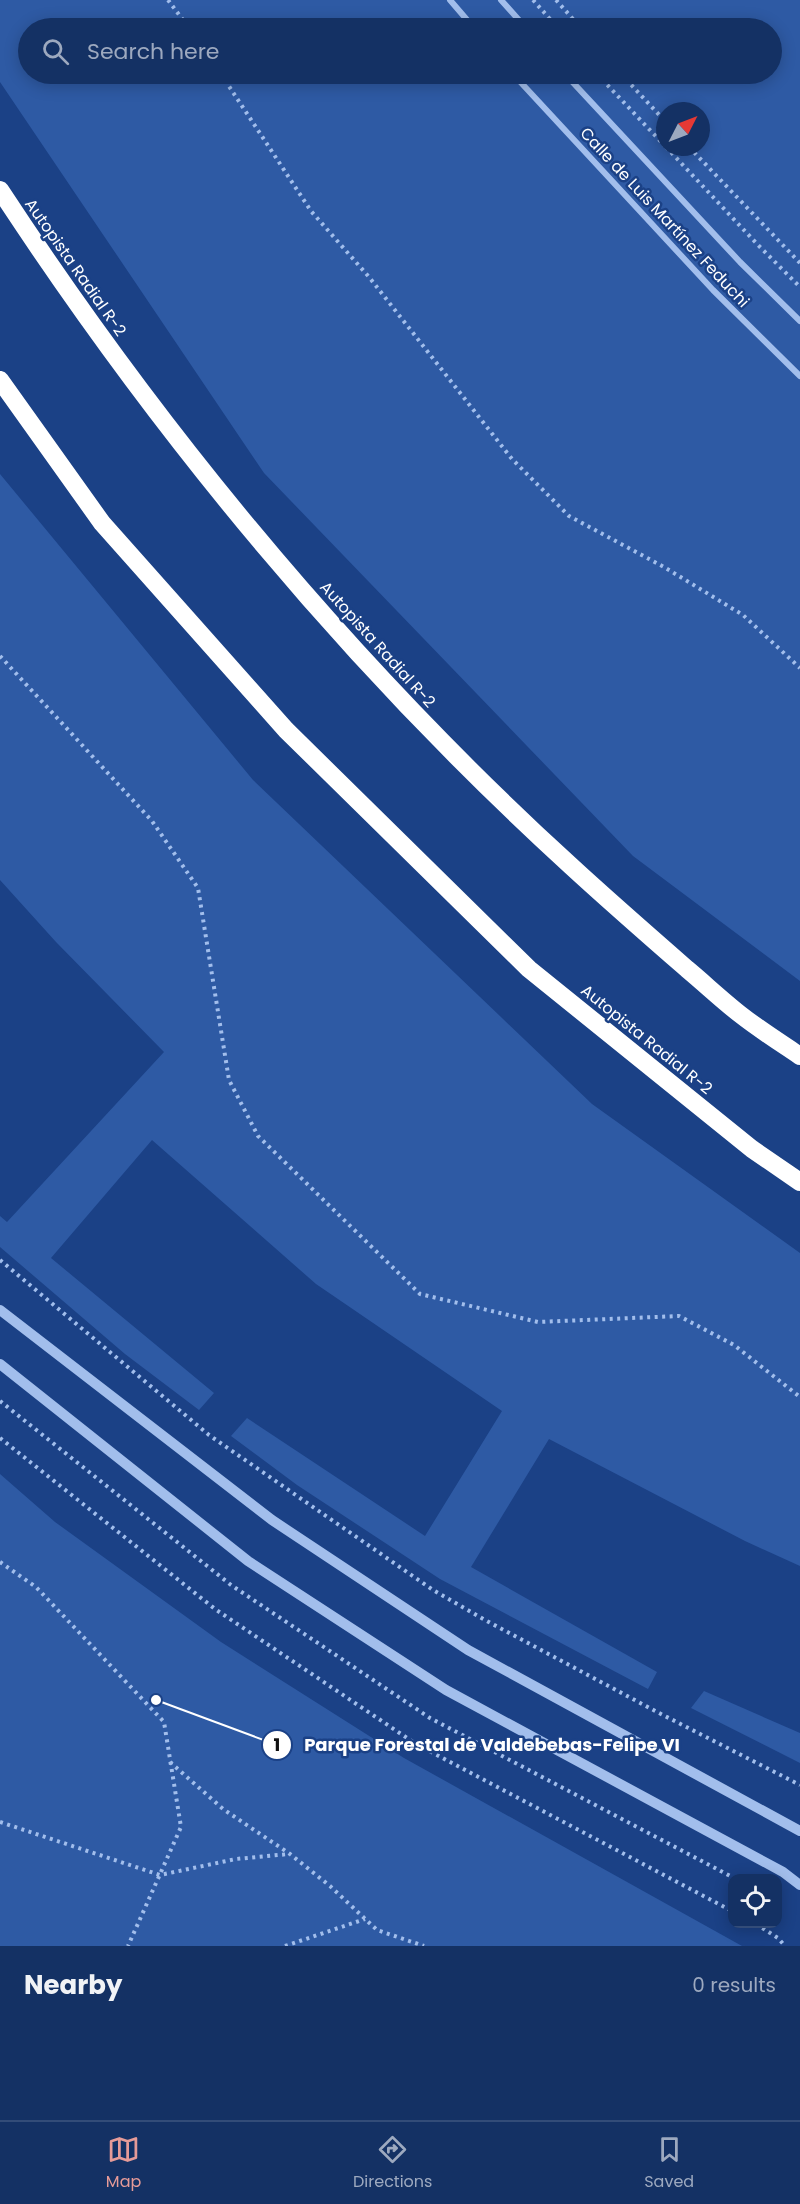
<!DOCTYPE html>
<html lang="en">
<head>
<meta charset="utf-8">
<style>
	body { margin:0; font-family:Poppins,sans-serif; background:#213d6d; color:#f1f3f6 }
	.controls { position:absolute; right:18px; bottom:18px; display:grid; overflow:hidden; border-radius:12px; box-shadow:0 3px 15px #0003 }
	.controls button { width:54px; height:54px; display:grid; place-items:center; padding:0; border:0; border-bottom:2px solid #334c78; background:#143164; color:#f1f3f6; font:30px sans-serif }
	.compass { position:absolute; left:656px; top:102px; width:54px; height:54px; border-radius:50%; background:#143164; box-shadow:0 3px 15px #0003; rotate:48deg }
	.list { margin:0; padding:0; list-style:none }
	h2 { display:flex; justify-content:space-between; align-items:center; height:78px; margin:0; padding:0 24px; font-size:26px }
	h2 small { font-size:20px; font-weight:400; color:#9da9bf }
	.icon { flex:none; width:33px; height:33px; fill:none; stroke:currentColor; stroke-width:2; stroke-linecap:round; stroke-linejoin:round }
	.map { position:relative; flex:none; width:800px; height:1946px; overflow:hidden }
	.search { position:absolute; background:#143164; box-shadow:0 3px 15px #0003; left:18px; right:18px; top:18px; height:66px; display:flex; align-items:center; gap:15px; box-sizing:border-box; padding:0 21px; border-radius:33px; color:#9da9bf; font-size:22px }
	.sheet { height:174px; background:#143164 }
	nav { display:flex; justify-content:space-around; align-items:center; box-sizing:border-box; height:84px; border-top:2px solid #334c78; background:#143164; font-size:16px; color:#9da9bf }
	nav a { display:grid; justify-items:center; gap:3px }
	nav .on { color:#e69b98 }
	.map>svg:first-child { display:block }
	.green { fill:#2e5aa4; fill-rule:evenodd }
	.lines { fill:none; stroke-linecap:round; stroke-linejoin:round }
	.path { stroke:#a2beec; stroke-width:4; stroke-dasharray:3 4.5; stroke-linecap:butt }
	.minor { stroke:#a2beec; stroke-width:6 }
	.tertiary { stroke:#a2beec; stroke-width:10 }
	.motorway { stroke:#fff; stroke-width:18 }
	.labels { text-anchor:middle; stroke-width:5; stroke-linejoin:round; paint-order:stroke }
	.street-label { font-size:16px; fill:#fff; stroke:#1b4186 }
	.leader { fill:none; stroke:#fff; stroke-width:2 }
	.callout-dot { fill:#fff; stroke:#1b4186; stroke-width:2 }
	.mark-label { font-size:18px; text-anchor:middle; font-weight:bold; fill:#111 }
	.callout-label { font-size:18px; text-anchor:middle; font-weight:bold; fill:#fff; stroke:#1b4186; stroke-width:5; stroke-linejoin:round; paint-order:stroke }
</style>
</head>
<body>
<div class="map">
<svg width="800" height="1946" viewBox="0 0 800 1946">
	<rect width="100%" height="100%" fill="#1b4186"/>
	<g class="green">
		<path d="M0 0H800V981L633 856 264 473 0 82ZM28 28H772V74H28ZM665 111H701V147H665Z"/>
		<polygon points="0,474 253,780 592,1104 800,1253 800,1566 745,1541 549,1439 471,1567 657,1672 648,1689 440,1579 297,1485 231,1436 247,1418 425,1536 502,1411 316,1284 152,1140 51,1258 214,1393 199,1410 125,1354 0,1247 0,1216 7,1222 164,1052 56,942 0,880"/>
		<polygon points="0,1474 55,1522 221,1642 404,1758 742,1946 0,1946"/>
		<polygon points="704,1691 800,1733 800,1763 691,1708"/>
	</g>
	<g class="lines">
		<g class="path">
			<polyline points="168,0 189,28"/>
			<polyline points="533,0 558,28"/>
			<polyline points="556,0 581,28"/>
			<polyline points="221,74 311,211 369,277 512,459 569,516 664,567 743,615 800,668"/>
			<polyline points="597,74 665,146"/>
			<polyline points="621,74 665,121"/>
			<polyline points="666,147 758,245 800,287"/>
			<polyline points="689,147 800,263"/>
			<polyline points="0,656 152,821 198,888 229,1080 258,1136 420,1294 538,1322 679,1316 734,1345 800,1397"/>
			<polyline points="0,1260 209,1435 433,1590 485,1620 659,1713 800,1785"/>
			<polyline points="0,1401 231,1585 430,1718 734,1878"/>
			<polyline points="0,1438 215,1609 416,1744 732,1911"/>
			<polyline points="0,1562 36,1587 164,1722 181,1827 128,1946"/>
			<polyline points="170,1762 223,1809 290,1854 330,1886 377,1930 424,1946"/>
			<polyline points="0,1822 160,1875 236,1859 289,1854"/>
			<polyline points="756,1924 778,1938 785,1946"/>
			<polyline points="285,1946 365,1919"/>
		</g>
		<g class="minor">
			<polyline points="450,0 474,28"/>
			<polyline points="501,0 526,28"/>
			<polyline points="513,74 713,290 800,376"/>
			<polyline points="565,74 740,262 800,321"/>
		</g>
		<g class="tertiary">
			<polyline points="0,1310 272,1520 468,1650 800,1831"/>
			<polyline points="0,1364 248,1561 446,1690 783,1872 800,1885"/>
		</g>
		<g class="motorway">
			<path d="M0 190C162 437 353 667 571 866 609 901 648 935 687 969 705 984 723 1001 741 1015 760 1030 781 1043 800 1056"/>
			<polyline points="0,380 102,523 286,730 529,969 752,1149 800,1182"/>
		</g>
	</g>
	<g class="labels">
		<g class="street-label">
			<text transform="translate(665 217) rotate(47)" y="6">Calle de Luis Martínez Feduchi</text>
			<text transform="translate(76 267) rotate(55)" y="6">Autopista Radial R-2</text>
			<text transform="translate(378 644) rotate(48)" y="6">Autopista Radial R-2</text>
			<text transform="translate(647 1039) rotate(39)" y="6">Autopista Radial R-2</text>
		</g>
	</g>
	<path class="leader" d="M156 1700L277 1745"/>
	<g class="callout-dot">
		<circle cx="156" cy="1700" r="6"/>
		<circle cx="277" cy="1745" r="15"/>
	</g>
	<g class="mark-label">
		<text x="277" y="1751">1</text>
	</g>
	<g class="callout-label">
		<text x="492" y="1751">Parque Forestal de Valdebebas-Felipe VI</text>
	</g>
</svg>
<div class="controls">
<button><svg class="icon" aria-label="locate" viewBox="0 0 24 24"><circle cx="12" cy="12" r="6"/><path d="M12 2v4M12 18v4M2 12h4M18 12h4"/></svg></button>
</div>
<svg class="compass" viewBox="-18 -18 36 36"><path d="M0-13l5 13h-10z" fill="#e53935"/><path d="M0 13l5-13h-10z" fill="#9da9bf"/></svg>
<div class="search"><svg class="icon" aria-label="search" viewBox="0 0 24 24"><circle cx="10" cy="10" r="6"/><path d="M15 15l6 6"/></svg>Search here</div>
</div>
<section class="sheet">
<h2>Nearby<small>0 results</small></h2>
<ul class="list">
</ul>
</section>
<nav>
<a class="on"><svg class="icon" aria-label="map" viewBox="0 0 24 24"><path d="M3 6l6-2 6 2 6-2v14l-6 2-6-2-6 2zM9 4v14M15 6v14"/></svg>Map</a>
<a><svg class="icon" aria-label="directions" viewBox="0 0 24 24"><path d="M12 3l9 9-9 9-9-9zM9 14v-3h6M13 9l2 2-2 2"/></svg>Directions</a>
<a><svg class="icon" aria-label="saved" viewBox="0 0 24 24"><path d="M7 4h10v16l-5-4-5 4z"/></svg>Saved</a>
</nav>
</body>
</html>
